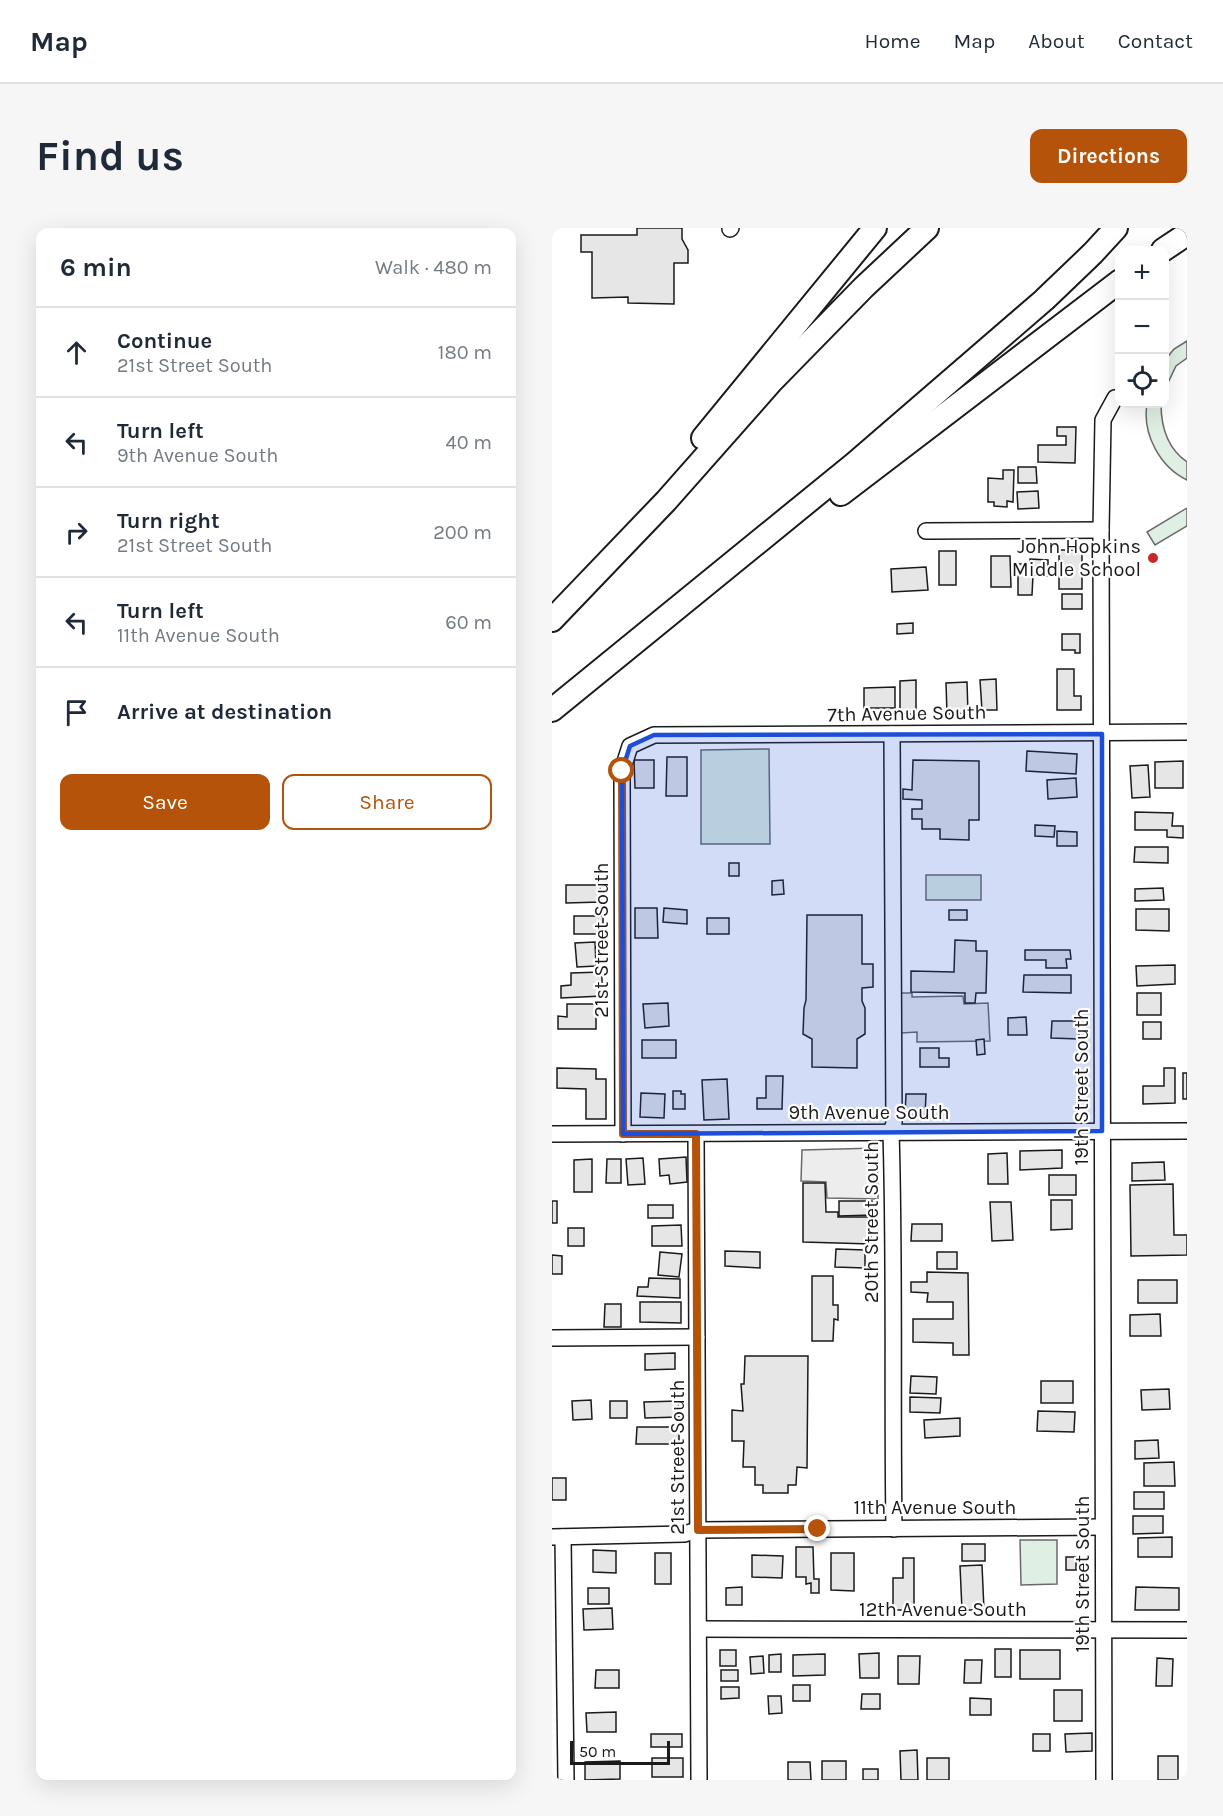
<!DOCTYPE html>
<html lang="en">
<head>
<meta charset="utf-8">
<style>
	body { margin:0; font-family:Karla,sans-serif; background:#f6f6f7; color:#1f2937 }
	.controls { position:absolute; right:18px; top:18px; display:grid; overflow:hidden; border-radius:12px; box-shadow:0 6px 24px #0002 }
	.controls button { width:54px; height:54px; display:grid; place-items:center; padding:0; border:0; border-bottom:2px solid #e0e1e3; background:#fff; color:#1f2937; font:30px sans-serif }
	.scale { position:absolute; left:18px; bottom:15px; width:100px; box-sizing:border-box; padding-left:6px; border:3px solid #1a1a1a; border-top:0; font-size:16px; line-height:21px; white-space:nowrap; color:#1a1a1a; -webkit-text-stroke:4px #fff; paint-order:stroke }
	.stop { position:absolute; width:18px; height:18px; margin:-14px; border:4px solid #b45309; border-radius:50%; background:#fff }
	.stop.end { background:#b45309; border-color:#fff; box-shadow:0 2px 6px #0008 }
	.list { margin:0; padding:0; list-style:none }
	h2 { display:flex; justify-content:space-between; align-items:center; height:78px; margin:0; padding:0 24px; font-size:26px }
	h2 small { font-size:20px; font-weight:400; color:#747a83 }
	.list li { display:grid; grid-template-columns:39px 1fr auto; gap:18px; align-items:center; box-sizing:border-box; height:90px; padding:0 24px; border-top:2px solid #e0e1e3 }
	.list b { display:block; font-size:22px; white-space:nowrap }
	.list p { margin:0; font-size:20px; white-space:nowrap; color:#747a83 }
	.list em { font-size:20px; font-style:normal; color:#747a83 }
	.actions { display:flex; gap:12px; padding:18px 24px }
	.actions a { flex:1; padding:14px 0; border:2px solid #b45309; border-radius:12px; text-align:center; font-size:21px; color:#b45309 }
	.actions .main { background:#b45309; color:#fff }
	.icon { flex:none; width:33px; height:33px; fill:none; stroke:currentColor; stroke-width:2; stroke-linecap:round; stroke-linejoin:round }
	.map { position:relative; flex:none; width:635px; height:1552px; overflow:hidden; border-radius:12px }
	header { display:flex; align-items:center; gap:36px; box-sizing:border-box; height:84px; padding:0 30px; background:#fff; border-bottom:2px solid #e0e1e3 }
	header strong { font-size:28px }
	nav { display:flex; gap:33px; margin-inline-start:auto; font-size:21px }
	.intro { display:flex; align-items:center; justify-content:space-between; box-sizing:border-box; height:144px; padding:0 36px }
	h1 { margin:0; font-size:42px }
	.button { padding:15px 27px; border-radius:12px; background:#b45309; color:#fff; font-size:21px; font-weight:700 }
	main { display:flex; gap:36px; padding:0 36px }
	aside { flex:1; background:#fff; border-radius:12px; box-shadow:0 6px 24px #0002 }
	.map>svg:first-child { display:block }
	.green { fill:#e0efe3; stroke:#6a6a6a; stroke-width:1.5 }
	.parking { fill:#ededed; stroke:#6a6a6a; stroke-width:1.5 }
	.building { fill:#e6e6e6; stroke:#1a1a1a; stroke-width:1.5 }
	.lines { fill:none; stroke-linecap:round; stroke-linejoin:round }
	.minor-casing { stroke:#1a1a1a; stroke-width:18 }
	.highway-casing { stroke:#1a1a1a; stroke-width:26 }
	.minor { stroke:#fff; stroke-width:15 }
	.highway { stroke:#fff; stroke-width:22 }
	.route { stroke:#b45309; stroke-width:8 }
	.marked { fill:#1d4ed8; fill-opacity:0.2; stroke:#1d4ed8; stroke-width:4.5; stroke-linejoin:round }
	.poi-dot { fill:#c62828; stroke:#fff; stroke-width:2 }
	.labels { text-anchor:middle; stroke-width:4.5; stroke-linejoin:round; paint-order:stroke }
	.poi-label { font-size:20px; fill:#1a1a1a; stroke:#fff; text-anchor:end }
	.street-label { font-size:20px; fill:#1a1a1a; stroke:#fff }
</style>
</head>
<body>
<header>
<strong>Map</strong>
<nav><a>Home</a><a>Map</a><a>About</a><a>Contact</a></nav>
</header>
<div class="intro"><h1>Find us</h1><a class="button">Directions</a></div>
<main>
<aside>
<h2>6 min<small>Walk · 480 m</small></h2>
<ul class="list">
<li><svg class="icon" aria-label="ahead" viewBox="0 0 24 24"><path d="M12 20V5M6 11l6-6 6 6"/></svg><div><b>Continue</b><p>21st Street South</p></div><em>180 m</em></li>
<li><svg class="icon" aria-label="left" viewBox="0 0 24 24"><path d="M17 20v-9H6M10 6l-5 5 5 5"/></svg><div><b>Turn left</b><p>9th Avenue South</p></div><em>40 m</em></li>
<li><svg class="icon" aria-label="right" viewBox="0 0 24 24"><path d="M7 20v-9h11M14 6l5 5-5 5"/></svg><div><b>Turn right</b><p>21st Street South</p></div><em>200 m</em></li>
<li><svg class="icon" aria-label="left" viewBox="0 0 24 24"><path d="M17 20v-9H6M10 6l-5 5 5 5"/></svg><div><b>Turn left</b><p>11th Avenue South</p></div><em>60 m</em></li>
<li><svg class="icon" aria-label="arrive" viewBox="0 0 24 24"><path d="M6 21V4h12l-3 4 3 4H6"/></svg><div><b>Arrive at destination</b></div></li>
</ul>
<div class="actions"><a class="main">Save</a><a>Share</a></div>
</aside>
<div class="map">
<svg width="635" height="1552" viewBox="0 0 635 1552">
	<rect width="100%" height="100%" fill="#fff"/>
	<g class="green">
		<polygon points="635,113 635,130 624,138 613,161 613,132 622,121"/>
		<path d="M595 176H609C609 198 615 220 635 234V252C608 239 590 206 595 176Z"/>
		<polygon points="635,280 635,298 603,317 595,304"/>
		<polygon points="217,521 218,616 149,616 149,522"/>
		<rect x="374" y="647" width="55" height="25"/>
		<polygon points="468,1312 505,1312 505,1356 469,1357"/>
	</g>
	<g class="parking">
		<polygon points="348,765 360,765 360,769 411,768 412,776 436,775 438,813 365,814 365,804 349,805"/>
		<polygon points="325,920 326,971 275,970 274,954 249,953 250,922"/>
	</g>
	<g class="building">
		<polygon points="85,0 130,0 130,11 136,22 136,35 122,35 122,76 76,75 76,69 40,70 40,24 29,24 29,7 85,7"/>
		<polygon points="505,199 524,199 523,235 486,234 486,217 514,217 514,208 505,208"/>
		<polygon points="466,239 484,239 485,255 466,255"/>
		<polygon points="451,242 462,242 461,274 455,273 455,279 442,278 442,274 436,274 436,250 451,251"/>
		<polygon points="486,263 487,280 466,281 465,264"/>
		<rect x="507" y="322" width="23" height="39"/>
		<rect x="387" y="323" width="17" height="34"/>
		<polygon points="439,328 458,328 459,359 439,359"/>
		<polygon points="478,331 496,332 496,348 481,347 480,367 466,367 466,336 478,336"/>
		<polygon points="374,339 376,362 340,364 339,341"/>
		<rect x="510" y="366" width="20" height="15"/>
		<polygon points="361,395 361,405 345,406 345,396"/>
		<polygon points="510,406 528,406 528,425 523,425 523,422 510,422"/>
		<polygon points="505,441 522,441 522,468 529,468 529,482 505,482"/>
		<polygon points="444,451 445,482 430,482 428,452"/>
		<polygon points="364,452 364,486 348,486 348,453"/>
		<polygon points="415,454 416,485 395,486 394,455"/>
		<polygon points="343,459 343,480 312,480 312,460"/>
		<polygon points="475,523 525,526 524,546 474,543"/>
		<polygon points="115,529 135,529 135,568 114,568"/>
		<polygon points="82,532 102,532 102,560 83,560"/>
		<polygon points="361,532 427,533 427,592 417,592 417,612 388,611 388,601 370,601 370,591 360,591 360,581 370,581 370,572 351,571 351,561 360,562"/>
		<polygon points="631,533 631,560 603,560 603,534"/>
		<polygon points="596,537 598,569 580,570 578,538"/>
		<polygon points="524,550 525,569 496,571 495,552"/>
		<polygon points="583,584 621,585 620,598 631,598 631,610 615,609 615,602 583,602"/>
		<polygon points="483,597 503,598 502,609 483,608"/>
		<polygon points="505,603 525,604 525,618 505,618"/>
		<polygon points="583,619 616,619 616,635 582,634"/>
		<rect x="177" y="635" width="10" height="13"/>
		<polygon points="231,652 232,666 220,667 220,653"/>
		<polygon points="14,657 48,657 49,674 14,675"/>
		<polygon points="611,660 612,672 583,673 583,661"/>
		<polygon points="83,680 105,680 106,710 83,710"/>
		<polygon points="112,680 135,682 135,696 111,694"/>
		<polygon points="584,681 617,681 617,703 584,702"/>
		<rect x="397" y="682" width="18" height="10"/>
		<polygon points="255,687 310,687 310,736 321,736 321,759 310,760 310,773 313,780 313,806 305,811 305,840 260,839 260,811 251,806 252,780 254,772"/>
		<rect x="22" y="688" width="29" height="18"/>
		<rect x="155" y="690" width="22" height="16"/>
		<polygon points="403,712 424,713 424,723 435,723 434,765 424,765 423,775 413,775 413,765 359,764 359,743 402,744"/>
		<polygon points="43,714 44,738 25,739 23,715"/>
		<polygon points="473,722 518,722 519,731 514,731 515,740 494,740 494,732 473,732"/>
		<polygon points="623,737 623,756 585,758 584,738"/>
		<polygon points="50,744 50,768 9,770 9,758 19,757 19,745"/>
		<polygon points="472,747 519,747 519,765 471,764"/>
		<rect x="585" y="765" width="24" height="22"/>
		<polygon points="116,775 117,798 93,800 91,776"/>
		<polygon points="15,776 44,776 44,801 6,801 6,788 15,789"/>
		<polygon points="474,789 475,807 456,807 456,790"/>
		<polygon points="500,793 527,793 527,811 499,810"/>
		<rect x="591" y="794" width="18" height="17"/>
		<polygon points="432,811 433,826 425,827 424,812"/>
		<rect x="90" y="812" width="34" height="18"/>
		<polygon points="368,820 387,820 387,830 397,830 397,839 368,839"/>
		<polygon points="5,840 44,841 44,851 54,851 54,891 34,891 34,861 5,860"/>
		<polygon points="612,840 623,840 623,875 591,876 591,858 612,858"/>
		<rect x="631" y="845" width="4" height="26"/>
		<polygon points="214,848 231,848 230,881 205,881 205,870 214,870"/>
		<polygon points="175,851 177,891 152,892 150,852"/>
		<polygon points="121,863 129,863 129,866 133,866 133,881 121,881"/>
		<polygon points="89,865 113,866 112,890 88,889"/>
		<polygon points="354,866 374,866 373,888 353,888"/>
		<polygon points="510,922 510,940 468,942 468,923"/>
		<polygon points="455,925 456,956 436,956 436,926"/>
		<polygon points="134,929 135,954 118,956 117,947 108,948 107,931"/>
		<polygon points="91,930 93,956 76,957 74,931"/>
		<polygon points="40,931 40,964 22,964 22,932"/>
		<polygon points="55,931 69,931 69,955 54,955"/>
		<polygon points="612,934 613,952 580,953 580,935"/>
		<rect x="497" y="947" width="27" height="20"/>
		<polygon points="251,955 273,955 274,984 286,984 286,989 319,989 319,1016 251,1014"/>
		<polygon points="621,956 622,1007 635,1007 635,1027 579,1028 578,957"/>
		<polygon points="499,972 520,972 520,1001 499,1002"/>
		<rect x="0" y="973" width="5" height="22"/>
		<polygon points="287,973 320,973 321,987 287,988"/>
		<polygon points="438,974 459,974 461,1012 440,1013"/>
		<rect x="96" y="977" width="25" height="13"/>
		<polygon points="360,996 390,996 390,1013 359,1013"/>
		<polygon points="129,997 130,1018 100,1018 100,998"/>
		<rect x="16" y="1000" width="16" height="18"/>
		<polygon points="284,1021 313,1022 313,1040 283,1039"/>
		<polygon points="173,1023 208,1024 208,1040 173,1038"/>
		<polygon points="108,1024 130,1026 127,1049 106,1047"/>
		<rect x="385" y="1024" width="20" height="17"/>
		<polygon points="0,1027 10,1028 10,1046 0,1046"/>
		<polygon points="375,1044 416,1045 417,1127 401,1127 401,1115 361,1114 361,1091 401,1091 401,1074 375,1074 376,1065 359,1064 359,1054 375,1054"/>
		<polygon points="260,1048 281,1048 281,1077 286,1077 286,1092 282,1091 281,1113 260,1113"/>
		<polygon points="97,1050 128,1051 128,1070 85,1068 86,1059 96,1059"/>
		<rect x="586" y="1052" width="39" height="23"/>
		<polygon points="88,1074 129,1074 129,1095 88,1094"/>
		<polygon points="53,1076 69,1076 69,1099 52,1099"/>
		<polygon points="608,1086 609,1108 578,1108 578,1087"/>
		<polygon points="123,1125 123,1141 93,1142 93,1126"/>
		<polygon points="193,1128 256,1128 255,1240 245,1239 244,1257 236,1257 236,1265 211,1265 211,1257 203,1257 203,1239 191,1239 192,1213 180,1213 180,1182 191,1183 189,1156 192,1156"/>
		<polygon points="359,1148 385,1149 384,1166 358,1165"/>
		<rect x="489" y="1153" width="32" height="22"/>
		<polygon points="617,1161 618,1181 590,1182 589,1162"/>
		<polygon points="358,1169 389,1170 388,1185 358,1184"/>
		<polygon points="39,1172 40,1191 21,1192 20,1173"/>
		<rect x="58" y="1173" width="17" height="17"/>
		<polygon points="126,1173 127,1189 93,1190 92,1174"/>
		<polygon points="486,1183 523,1184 522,1204 485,1203"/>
		<polygon points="408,1190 408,1208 373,1210 372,1192"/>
		<polygon points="85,1199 127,1199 127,1216 84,1216"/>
		<polygon points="606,1212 607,1230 583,1231 583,1213"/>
		<polygon points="622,1234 623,1258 592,1258 592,1235"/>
		<rect x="0" y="1250" width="14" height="22"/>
		<rect x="582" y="1264" width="30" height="17"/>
		<polygon points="581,1288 611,1288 611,1305 581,1306"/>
		<polygon points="620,1309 620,1329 586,1329 586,1310"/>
		<rect x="410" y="1316" width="23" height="17"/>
		<polygon points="244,1319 261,1319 262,1351 267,1351 267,1365 259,1365 259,1355 254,1356 254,1349 244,1349"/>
		<polygon points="41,1322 64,1323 64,1345 41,1344"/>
		<rect x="103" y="1325" width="16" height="31"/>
		<polygon points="279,1325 302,1325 302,1363 279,1362"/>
		<polygon points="200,1327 231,1328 230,1350 200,1349"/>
		<rect x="514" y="1329" width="10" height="13"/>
		<polygon points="351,1330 362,1330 362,1382 341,1382 341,1350 351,1350"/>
		<polygon points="430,1337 432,1382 410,1382 408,1338"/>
		<polygon points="190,1359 190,1377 174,1377 174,1360"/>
		<polygon points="584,1359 627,1360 627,1382 583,1382"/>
		<rect x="36" y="1360" width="21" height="16"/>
		<polygon points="60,1380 61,1401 32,1402 31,1381"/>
		<rect x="443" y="1421" width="16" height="28"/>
		<rect x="168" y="1422" width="16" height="16"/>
		<rect x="468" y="1422" width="40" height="29"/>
		<polygon points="327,1425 327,1450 308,1450 307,1426"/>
		<polygon points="229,1426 229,1444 217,1444 217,1427"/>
		<polygon points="273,1426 273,1447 241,1448 241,1427"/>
		<polygon points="211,1428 212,1445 199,1446 198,1429"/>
		<polygon points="346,1428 368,1428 367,1456 346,1456"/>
		<polygon points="605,1430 621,1431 620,1458 604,1458"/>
		<polygon points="413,1432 430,1432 429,1455 412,1455"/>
		<polygon points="44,1442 67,1442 67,1460 43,1460"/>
		<rect x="169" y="1442" width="17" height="11"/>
		<rect x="241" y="1457" width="17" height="16"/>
		<polygon points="169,1459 187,1459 187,1470 169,1471"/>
		<rect x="502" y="1462" width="28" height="31"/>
		<polygon points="310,1466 328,1466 328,1481 309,1481"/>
		<polygon points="216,1468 229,1468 230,1485 217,1486"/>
		<polygon points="418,1470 439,1471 439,1487 418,1487"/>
		<polygon points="64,1484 64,1504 35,1504 34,1485"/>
		<polygon points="540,1505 540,1523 514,1524 513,1506"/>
		<rect x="99" y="1506" width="31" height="13"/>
		<rect x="481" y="1506" width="17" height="17"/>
		<polygon points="365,1522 366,1552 349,1552 348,1523"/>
		<rect x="606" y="1528" width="20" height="24"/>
		<rect x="100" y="1530" width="31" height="19"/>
		<rect x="375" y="1530" width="22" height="22"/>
		<polygon points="68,1533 68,1551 33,1552 33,1534"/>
		<rect x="270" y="1533" width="24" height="19"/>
		<polygon points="236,1534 258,1534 259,1552 236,1552"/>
		<rect x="311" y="1541" width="15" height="11"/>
	</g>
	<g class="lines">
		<g class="minor-casing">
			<g id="minor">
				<polyline points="178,1 179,0"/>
				<polyline points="374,303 549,302"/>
				<path d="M340 506 342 895 339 904C343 1036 340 1169 342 1301"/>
				<polyline points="0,906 635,903"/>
				<polyline points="71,906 70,543 78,518 102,507 635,504"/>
				<polyline points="144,906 147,1552"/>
				<polyline points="0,1110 145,1109"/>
				<polyline points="0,1309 132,1306 146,1302 550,1299"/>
				<polyline points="11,1309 14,1552"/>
				<polyline points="147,1401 635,1402"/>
				<polyline points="552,1552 549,302 551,192 563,170"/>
			</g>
		</g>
		<g class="highway-casing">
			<g id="highway">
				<polyline points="611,22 635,6"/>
				<polyline points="151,210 323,0"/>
				<polyline points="289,266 568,53"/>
				<polyline points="0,392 114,273 220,153 312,59 375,0"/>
				<polyline points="0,482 302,236 492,72 541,25 564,0"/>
			</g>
		</g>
		<use href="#minor" class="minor"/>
		<use href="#highway" class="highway"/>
	</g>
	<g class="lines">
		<polyline class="route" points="70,543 71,906 144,906 146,1302 266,1301"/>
	</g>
	<path class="marked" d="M550 506V903L71 906 70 543 78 518 102 507Z"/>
	<circle class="poi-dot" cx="601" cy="330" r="6"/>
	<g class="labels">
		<g class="poi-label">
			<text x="589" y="325">John Hopkins<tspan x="589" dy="23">Middle School</tspan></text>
		</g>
		<g class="street-label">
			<text transform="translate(355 485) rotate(-1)" y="7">7th Avenue South</text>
			<text transform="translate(49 712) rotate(-90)" y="7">21st Street South</text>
			<text transform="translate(529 859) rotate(-90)" y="7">19th Street South</text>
			<text x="317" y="891">9th Avenue South</text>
			<text transform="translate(319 994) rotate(-90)" y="7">20th Street South</text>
			<text transform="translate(125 1229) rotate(-90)" y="7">21st Street South</text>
			<text x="383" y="1286">11th Avenue South</text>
			<text transform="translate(530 1346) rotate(-90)" y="7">19th Street South</text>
			<text x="391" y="1388">12th Avenue South</text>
		</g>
	</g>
</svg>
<div class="controls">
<button>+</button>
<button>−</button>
<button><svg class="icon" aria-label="locate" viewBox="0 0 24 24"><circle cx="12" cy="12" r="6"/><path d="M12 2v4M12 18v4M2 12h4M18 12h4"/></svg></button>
</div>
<div class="scale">50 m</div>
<div class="stop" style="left:70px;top:543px"></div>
<div class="stop end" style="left:266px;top:1301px"></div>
</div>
</main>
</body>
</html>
